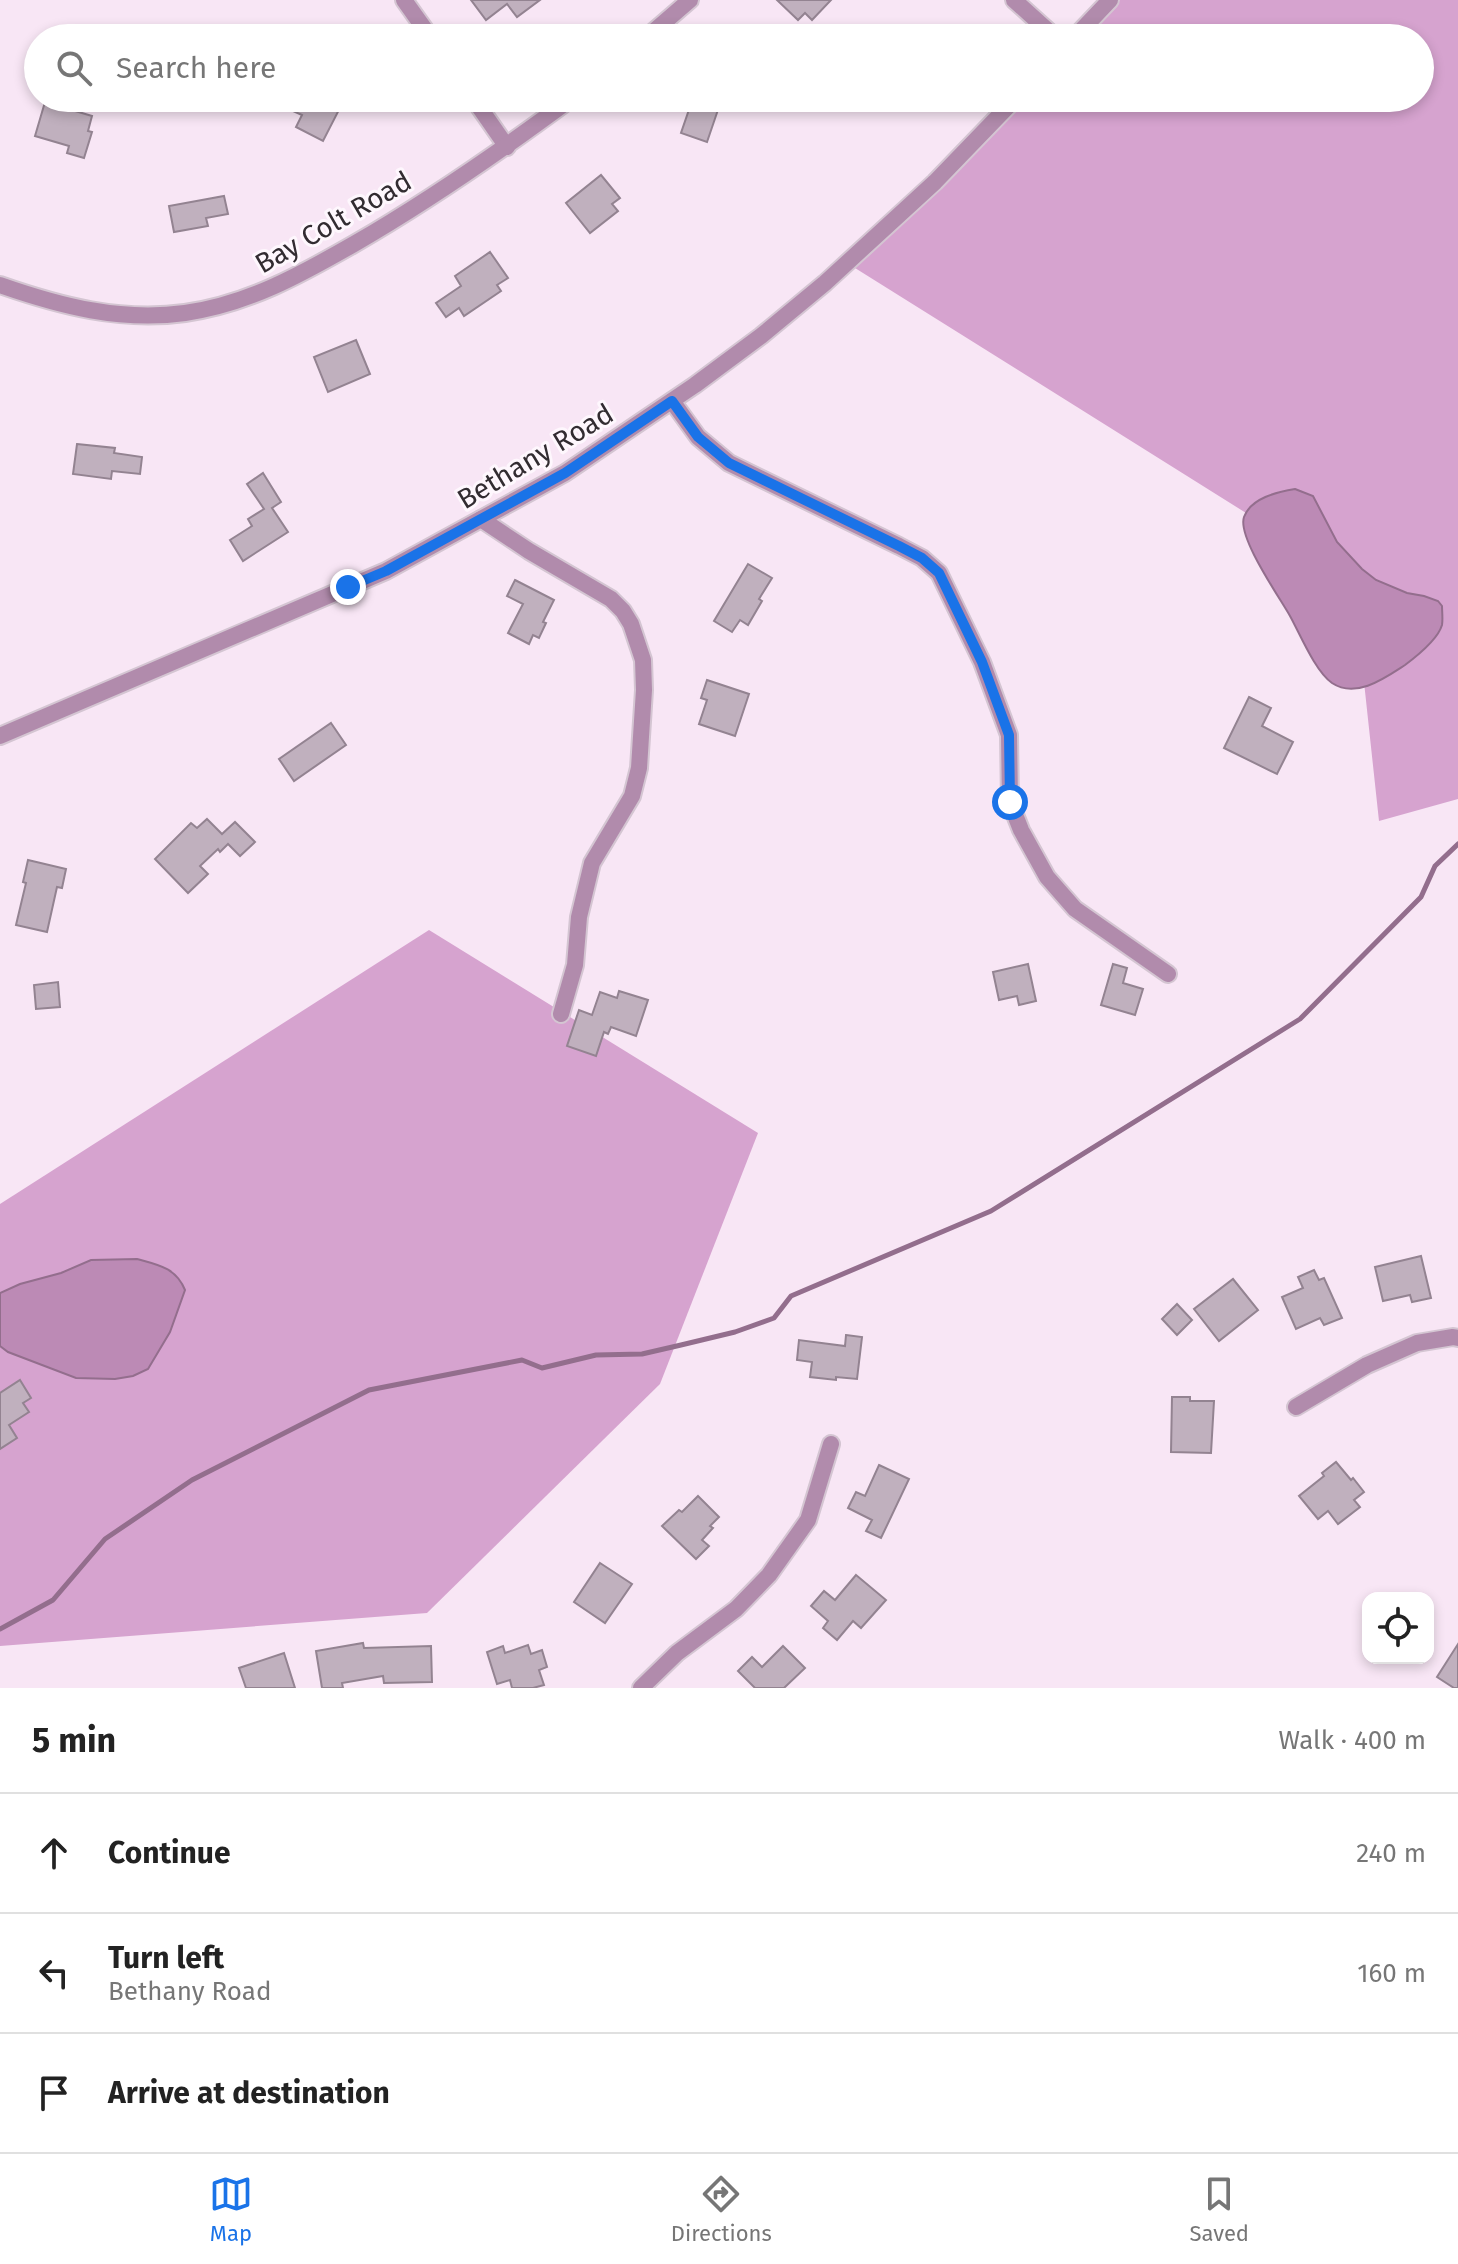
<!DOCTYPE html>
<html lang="en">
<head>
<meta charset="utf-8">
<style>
	body { margin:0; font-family:"Fira Sans",sans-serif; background:#f2f2f2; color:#222 }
	.controls { position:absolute; right:24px; bottom:24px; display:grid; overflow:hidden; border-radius:16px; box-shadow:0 4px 12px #0003 }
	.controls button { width:72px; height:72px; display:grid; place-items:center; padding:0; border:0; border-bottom:2px solid #e0e0e0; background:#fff; color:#222; font:40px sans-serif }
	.stop { position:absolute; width:24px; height:24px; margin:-18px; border:6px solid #1a73e8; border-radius:50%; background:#fff }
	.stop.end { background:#1a73e8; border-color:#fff; box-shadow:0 2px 8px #0008 }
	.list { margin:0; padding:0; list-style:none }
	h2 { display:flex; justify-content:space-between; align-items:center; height:104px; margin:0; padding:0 32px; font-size:34px }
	h2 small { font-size:26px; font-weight:400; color:#767676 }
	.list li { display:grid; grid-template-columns:52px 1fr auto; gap:24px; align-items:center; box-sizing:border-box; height:120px; padding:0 32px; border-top:2px solid #e0e0e0 }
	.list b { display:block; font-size:30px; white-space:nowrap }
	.list p { margin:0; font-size:26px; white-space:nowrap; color:#767676 }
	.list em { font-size:26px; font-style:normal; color:#767676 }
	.icon { flex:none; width:44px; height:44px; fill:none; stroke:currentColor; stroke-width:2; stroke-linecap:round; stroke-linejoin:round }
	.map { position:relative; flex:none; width:1458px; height:1688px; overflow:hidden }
	.search { position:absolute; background:#fff; box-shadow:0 4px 12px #0003; left:24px; right:24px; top:24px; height:88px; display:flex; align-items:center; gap:20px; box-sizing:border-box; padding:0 28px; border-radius:44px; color:#767676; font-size:30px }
	.sheet { height:464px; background:#fff }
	nav { display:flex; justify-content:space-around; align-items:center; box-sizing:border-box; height:112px; border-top:2px solid #e0e0e0; background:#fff; font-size:22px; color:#767676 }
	nav a { display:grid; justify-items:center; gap:4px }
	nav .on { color:#1a73e8 }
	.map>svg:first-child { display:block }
	.forest { fill:#d6a3cf }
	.water { fill:#bc8ab5; stroke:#936e8d; stroke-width:2 }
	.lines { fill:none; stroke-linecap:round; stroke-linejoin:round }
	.stream { stroke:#936e8d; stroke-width:5 }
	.building { fill:#c0b0be; stroke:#938391; stroke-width:2 }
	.minor-casing { stroke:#d4c5d2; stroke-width:20 }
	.minor { stroke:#b18bac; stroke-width:16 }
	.route { stroke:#1a73e8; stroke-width:10 }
	.labels { text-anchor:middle; stroke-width:6; stroke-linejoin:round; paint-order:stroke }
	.street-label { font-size:28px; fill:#322c31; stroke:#fef7fd }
</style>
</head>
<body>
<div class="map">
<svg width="1458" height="1688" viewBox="0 0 1458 1688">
	<rect width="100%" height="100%" fill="#f8e6f5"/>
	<g class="forest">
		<polygon points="1120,0 1458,0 1458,799 1379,821 1353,580 855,268 1027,98 1420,98 1420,38 1087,38"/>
		<polygon points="429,930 758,1133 660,1384 427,1613 0,1646 0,1204"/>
	</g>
	<g class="water">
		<path d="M1295 489 1313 496 1337 542 1362 569 1376 580 1407 593 1424 596 1438 601 1442 606C1442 612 1443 619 1442 625 1438 639 1417 656 1405 665 1385 678 1356 699 1332 683 1315 671 1300 634 1290 616 1280 598 1237 537 1244 517 1251 498 1277 492 1295 489Z"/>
		<path d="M137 1259C159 1265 176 1268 185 1290L170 1332 148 1369 133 1376 115 1379 76 1378 8 1352 0 1346V1293L20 1284 61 1273 91 1260Z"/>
	</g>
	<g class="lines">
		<polyline class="stream" points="0,1629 53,1600 105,1539 192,1480 369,1390 522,1360 542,1368 596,1355 642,1354 681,1345 735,1332 774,1318 791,1296 991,1211 1300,1019 1421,897 1435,866 1458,844"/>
	</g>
	<g class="building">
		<polygon points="471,0 540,0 517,17 507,4 486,20"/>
		<polygon points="777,0 831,0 812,20 805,13 798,20"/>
		<polygon points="300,98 345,98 323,141 296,127 302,115 293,111"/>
		<polygon points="693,98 712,98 721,101 707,142 681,133"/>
		<polygon points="45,102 92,116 88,131 92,132 84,158 67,153 69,146 35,136"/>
		<polygon points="601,175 620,198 612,204 618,211 590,233 566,203"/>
		<polygon points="224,196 228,214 206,218 208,226 174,232 169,206"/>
		<polygon points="490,252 508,278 497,285 501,291 464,316 459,308 446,317 436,303 461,286 455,276"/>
		<polygon points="356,340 370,374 328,392 314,357"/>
		<polygon points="77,444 115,448 114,453 142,457 140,474 112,471 111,479 73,474"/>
		<polygon points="263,473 281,502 272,508 288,532 243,561 230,540 252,526 248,519 264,509 247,484"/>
		<polygon points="748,564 772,578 759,599 762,601 748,625 740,620 732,632 714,621"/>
		<polygon points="515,580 554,600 543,622 546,623 539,638 533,635 529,644 508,633 523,604 507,596"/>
		<polygon points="707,680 749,694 735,736 699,724 707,700 701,698"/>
		<polygon points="1249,697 1271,708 1262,726 1293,742 1277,774 1224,748"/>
		<polygon points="331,723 346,745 294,781 279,759"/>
		<polygon points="207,819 222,834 235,822 255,842 240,856 228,844 220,852 218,849 200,866 208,874 188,893 155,859 191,823 197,828"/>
		<polygon points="28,860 66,869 62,888 57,887 47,932 16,925 26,883 23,882"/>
		<polygon points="1028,964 1036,1001 1019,1005 1017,996 999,1000 993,972"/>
		<polygon points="1113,964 1127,968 1123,983 1143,989 1135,1015 1101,1005"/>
		<polygon points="58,982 60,1007 36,1009 34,985"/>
		<polygon points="619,991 648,1000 636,1036 611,1027 608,1034 604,1032 596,1056 567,1046 579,1010 592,1015 600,992 617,998"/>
		<polygon points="1421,1256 1431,1298 1412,1302 1410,1295 1383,1301 1375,1267"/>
		<polygon points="1314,1270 1319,1280 1324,1278 1342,1318 1324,1325 1320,1318 1296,1329 1282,1297 1303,1288 1298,1277"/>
		<polygon points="1233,1279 1258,1310 1219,1341 1194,1309"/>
		<polygon points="1177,1304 1192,1320 1177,1335 1162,1319"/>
		<polygon points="846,1335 862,1337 857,1379 836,1377 836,1380 810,1377 812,1362 797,1360 799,1340 845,1346"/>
		<polygon points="20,1380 31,1398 23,1403 29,1412 9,1425 17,1438 0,1449 0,1393"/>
		<polygon points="1172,1397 1190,1397 1190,1401 1214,1401 1211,1453 1171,1452"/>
		<polygon points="1336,1462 1351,1480 1353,1478 1364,1492 1354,1500 1360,1507 1338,1524 1328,1511 1318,1519 1299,1496 1324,1476 1322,1473"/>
		<polygon points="879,1465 909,1479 881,1538 866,1531 872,1520 848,1508 856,1492 865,1496"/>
		<polygon points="698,1496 719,1517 710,1526 713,1528 702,1540 709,1546 696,1559 662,1526 679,1510 682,1512"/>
		<polygon points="600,1563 632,1584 605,1623 574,1602"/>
		<polygon points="856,1575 886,1600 861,1628 853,1621 837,1640 823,1628 828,1621 811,1606 824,1591 835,1600"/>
		<polygon points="363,1643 364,1648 431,1646 432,1682 384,1683 383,1676 342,1683 343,1688 322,1688 316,1651"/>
		<polygon points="1458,1644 1458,1688 1454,1688 1437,1677"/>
		<polygon points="528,1645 531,1654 542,1650 547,1667 539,1670 544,1685 533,1688 512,1688 510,1680 497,1684 487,1652 503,1646 505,1653"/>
		<polygon points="783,1646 805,1668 784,1688 755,1688 738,1671 752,1657 762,1667"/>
		<polygon points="284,1653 295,1688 246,1688 239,1668"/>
	</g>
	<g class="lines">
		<g class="minor-casing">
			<g id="minor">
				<polyline points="404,0 431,38"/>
				<polyline points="1014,0 1056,38"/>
				<polyline points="646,38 690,0"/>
				<polyline points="1074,38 1110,0"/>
				<polyline points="473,98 507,147"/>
				<path d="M0 285C60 306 121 322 185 313 248 304 300 275 354 244 430 200 502 150 572 98"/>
				<polyline points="672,401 698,437 729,463 899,546 922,558 939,573 982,662 1009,735 1010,802 1021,830 1047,877 1075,909 1168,974"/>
				<polyline points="481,519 529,551 611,599 623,611 631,624 643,660 644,690 639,768 632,796 592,863 579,917 575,965 561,1014"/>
				<polyline points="0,736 386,571 565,473 695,385 761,336 825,283 935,182 1016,98"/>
				<polyline points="1296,1407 1367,1365 1417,1343 1453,1337 1458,1338"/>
				<polyline points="641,1688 677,1653 736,1609 769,1575 808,1520 831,1444"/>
			</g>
		</g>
		<use href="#minor" class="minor"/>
	</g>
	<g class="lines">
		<polyline class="route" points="348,587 386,571 565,473 672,401 698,437 729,463 899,546 922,558 939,573 982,662 1009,735 1010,802"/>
	</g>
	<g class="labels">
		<g class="street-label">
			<text transform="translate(333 222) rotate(-30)" y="10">Bay Colt Road</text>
			<text transform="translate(535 456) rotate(-31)" y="10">Bethany Road</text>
		</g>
	</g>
</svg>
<div class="controls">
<button><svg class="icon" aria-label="locate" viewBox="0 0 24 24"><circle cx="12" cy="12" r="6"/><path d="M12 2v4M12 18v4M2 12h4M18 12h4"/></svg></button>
</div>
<div class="stop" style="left:1010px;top:802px"></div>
<div class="stop end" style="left:348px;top:587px"></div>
<div class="search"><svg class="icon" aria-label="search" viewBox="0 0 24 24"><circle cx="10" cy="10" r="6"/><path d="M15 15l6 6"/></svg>Search here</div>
</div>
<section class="sheet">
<h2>5 min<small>Walk · 400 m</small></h2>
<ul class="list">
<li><svg class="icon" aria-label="ahead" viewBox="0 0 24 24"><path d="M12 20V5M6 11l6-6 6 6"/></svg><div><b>Continue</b></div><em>240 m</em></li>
<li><svg class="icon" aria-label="left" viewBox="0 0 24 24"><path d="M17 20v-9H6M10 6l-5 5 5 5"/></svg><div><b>Turn left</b><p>Bethany Road</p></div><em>160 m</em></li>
<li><svg class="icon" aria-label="arrive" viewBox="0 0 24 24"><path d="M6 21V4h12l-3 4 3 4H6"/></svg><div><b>Arrive at destination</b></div></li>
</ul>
</section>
<nav>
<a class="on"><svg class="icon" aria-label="map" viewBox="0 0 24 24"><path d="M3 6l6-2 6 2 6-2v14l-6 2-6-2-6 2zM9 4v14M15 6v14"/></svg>Map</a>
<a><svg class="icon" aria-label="directions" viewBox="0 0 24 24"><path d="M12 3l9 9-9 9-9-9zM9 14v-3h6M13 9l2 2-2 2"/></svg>Directions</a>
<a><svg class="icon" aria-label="saved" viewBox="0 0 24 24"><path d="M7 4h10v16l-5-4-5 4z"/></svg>Saved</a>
</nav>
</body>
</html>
